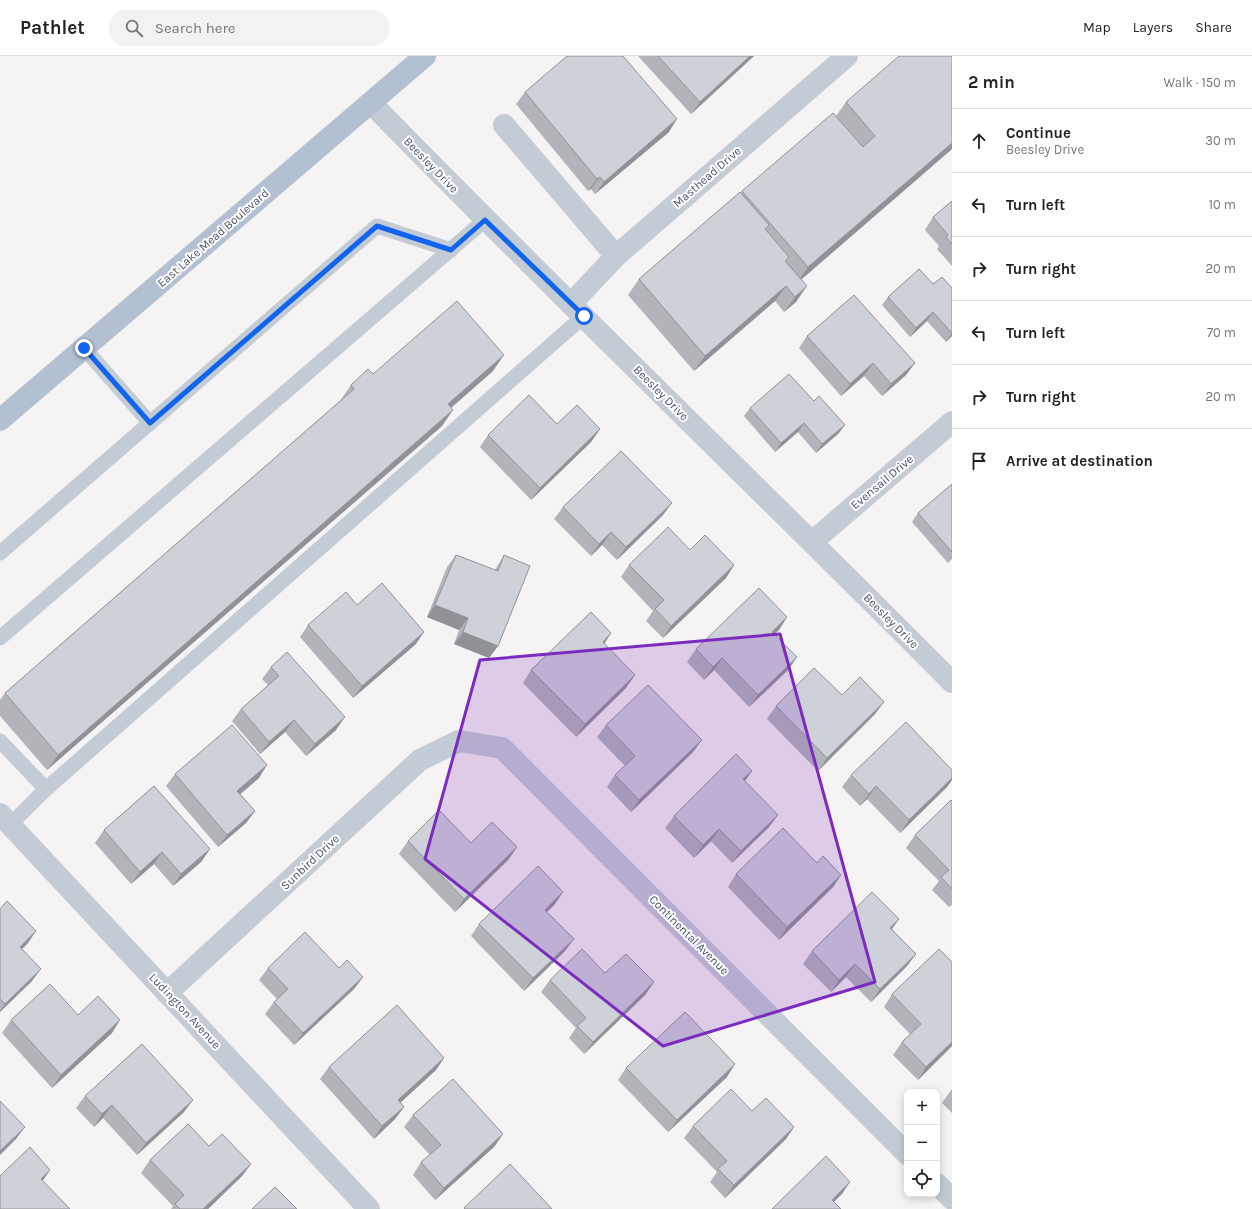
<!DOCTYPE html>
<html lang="en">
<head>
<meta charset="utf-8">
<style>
	body { margin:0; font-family:Karla,sans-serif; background:#f2f2f2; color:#222 }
	.controls { position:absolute; right:12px; bottom:12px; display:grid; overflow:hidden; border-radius:8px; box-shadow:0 2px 10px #0003 }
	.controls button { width:36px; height:36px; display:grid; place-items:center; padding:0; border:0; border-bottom:1px solid #e0e0e0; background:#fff; color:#222; font:20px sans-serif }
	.stop { position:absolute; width:12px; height:12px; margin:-9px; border:3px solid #1163f0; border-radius:50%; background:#fff }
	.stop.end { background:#1163f0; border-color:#fff; box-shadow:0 1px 4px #0008 }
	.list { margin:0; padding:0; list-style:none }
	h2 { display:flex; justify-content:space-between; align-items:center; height:52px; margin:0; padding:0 16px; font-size:17px }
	h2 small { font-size:13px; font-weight:400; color:#767676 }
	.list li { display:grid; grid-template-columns:26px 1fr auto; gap:12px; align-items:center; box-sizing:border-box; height:64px; padding:0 16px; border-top:1px solid #e0e0e0 }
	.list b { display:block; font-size:15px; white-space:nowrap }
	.list p { margin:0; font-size:13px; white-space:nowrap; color:#767676 }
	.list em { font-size:13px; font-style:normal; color:#767676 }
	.icon { flex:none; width:22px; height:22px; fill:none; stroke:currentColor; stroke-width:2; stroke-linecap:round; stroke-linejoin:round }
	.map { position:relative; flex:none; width:952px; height:1153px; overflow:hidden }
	header { display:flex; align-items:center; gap:24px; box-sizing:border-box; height:56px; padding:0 20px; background:#fff; border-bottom:1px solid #e0e0e0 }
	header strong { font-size:19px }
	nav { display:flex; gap:22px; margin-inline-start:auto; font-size:14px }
	.search { width:280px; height:36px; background:#f2f2f2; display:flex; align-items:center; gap:10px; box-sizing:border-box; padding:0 14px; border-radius:16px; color:#767676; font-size:15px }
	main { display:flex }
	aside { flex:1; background:#fff }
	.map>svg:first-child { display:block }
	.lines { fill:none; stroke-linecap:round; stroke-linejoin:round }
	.service { stroke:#c3ccd5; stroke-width:15 }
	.minor { stroke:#c3ccd5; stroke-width:22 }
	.primary { stroke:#b2c0d2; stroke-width:22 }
	.wall { fill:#b2b4ba }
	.shaded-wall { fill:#919297 }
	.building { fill:#cfd1d8; stroke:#919297 }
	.route { stroke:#1163f0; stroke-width:5 }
	.marked { fill:#7b2cbf; fill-opacity:0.2; stroke:#7b2cbf; stroke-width:3; stroke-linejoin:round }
	.labels { text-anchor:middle; stroke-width:4; stroke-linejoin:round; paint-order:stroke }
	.street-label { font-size:12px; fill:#495462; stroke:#fff }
</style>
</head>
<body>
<header>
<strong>Pathlet</strong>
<div class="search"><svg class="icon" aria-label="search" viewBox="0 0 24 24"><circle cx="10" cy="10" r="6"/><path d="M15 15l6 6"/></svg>Search here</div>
<nav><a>Map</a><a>Layers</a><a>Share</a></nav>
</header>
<main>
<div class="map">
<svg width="952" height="1153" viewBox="0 0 952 1153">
	<rect width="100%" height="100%" fill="#f5f3f3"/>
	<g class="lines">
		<g class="service">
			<polyline points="84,292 150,367"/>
			<polyline points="0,497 377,170 451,194"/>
			<polyline points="0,582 485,164"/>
			<polyline points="0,685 46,733 584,260"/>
			<polyline points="10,769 46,733"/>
		</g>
		<g class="minor">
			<path d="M371 47C562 243 759 432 952 626"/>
			<polyline points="504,69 616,200"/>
			<polyline points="571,248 616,200 847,0"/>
			<polyline points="812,486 952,366"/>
			<polyline points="0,758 369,1153"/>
			<polyline points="167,937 420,704 459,685 502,692 907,1098"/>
			<polyline points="937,1128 952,1143"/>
		</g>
		<polyline class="primary" points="0,364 425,0"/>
	</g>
	<g class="wall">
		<polygon points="638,0 754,0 691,58"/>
		<polygon points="525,36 669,76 595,138 591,133 588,135 516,48"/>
		<polygon points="846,46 952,93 801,224 796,246 784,256 775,245 694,315 628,239 639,223 741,136 742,135 836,60"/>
		<polygon points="952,145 952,210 937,193 939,190 925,174 933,161"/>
		<polygon points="933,228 952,232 952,280 946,286 927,265 910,281 882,249 888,241"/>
		<polygon points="807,280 915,307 906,319 882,340 864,320 841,340 799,292"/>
		<polygon points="493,315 451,352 442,370 47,714 0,660 0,644 5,637 340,345 351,329 373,318"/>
		<polygon points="814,345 839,377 816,397 798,376 775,396 744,360 750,352"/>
		<polygon points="557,368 600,373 591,386 531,444 480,391 488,379"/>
		<polygon points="952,428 952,503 948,507 912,466 918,457"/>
		<polygon points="563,451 663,459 617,504 602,489 591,500 554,463"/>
		<polygon points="690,494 734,509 726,522 663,582 646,565 653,555 621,521 629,509"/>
		<polygon points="456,499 495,514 496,512 504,499 498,590 489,602 454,588 459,574 427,561 447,511"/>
		<polygon points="357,549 416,588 353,642 300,581 308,569"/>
		<polygon points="787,561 779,574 774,578 797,601 788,614 749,651 714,614 704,624 687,606 696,593"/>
		<polygon points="611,577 604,587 626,632 576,681 523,627 531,614"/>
		<polygon points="271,611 336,674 306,700 285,676 260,698 232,665 241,653 268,629 262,623"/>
		<polygon points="842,639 875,658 818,715 767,663 776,650"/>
		<polygon points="606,669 693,696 631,756 607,731 615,719 625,710 597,681"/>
		<polygon points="952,714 952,724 947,731 900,777 867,743 860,750 842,731 851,719"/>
		<polygon points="752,715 745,725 769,771 732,807 711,785 694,802 665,772 674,760"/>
		<polygon points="175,718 259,722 240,738 255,755 246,767 218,791 166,730"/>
		<polygon points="952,745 952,849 949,851 932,834 939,825 906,792 915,779"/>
		<polygon points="104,774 210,793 201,806 173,830 154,808 131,828 95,787"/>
		<polygon points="408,785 471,787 517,791 508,804 455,856 399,798"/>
		<polygon points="817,807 841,819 833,831 779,884 728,831 736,818"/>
		<polygon points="555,848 547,856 565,895 524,935 471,880 479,868"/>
		<polygon points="0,853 28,887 22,893 32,925 0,956"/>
		<polygon points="892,873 916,898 907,910 871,946 846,921 831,936 803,908 812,895"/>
		<polygon points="952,906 952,990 918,1024 893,999 902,986 910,978 884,951 892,938"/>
		<polygon points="268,912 363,921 354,933 294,989 265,958 274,946 277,943 259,924"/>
		<polygon points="605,917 654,926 645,939 584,998 569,982 576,972 541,936 550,924"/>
		<polygon points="78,959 112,977 52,1032 2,977 11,964"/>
		<polygon points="444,1002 436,1014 400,1047 404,1051 395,1063 374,1083 320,1023 329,1011"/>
		<polygon points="626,1012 727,1021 668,1076 618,1024"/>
		<polygon points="952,1033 952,1057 942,1047"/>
		<polygon points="85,1040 184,1056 137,1099 103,1062 94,1071 76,1052"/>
		<polygon points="752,1055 794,1071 786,1083 725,1142 710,1126 717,1116 684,1082 693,1070"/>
		<polygon points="413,1059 503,1078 494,1091 435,1144 413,1119 421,1106 430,1099 404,1071"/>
		<polygon points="209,1090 251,1108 242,1120 208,1153 171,1153 173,1150 141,1117 150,1104"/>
	</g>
	<g class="shaded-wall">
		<polygon points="750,0 754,0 691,58 700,46"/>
		<polygon points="677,63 669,76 595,138 604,126"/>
		<polygon points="952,87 952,93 797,227 808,211"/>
		<polygon points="600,121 591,133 588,135 597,123"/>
		<polygon points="786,230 775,245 694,315 705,300"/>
		<polygon points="807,230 796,246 784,256 795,241"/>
		<polygon points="933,256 927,265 910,281 916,272"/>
		<polygon points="952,277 952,280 946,286"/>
		<polygon points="504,299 493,315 437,364 448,348"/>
		<polygon points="873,307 864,320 841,340 850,328"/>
		<polygon points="915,307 906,319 882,340 891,328"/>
		<polygon points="453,354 442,370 47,714 58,699"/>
		<polygon points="804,367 798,376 775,396 781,387"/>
		<polygon points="845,369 839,377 816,397 822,388"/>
		<polygon points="600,373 591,386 531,444 540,432"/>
		<polygon points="672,447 663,459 617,504 626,491"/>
		<polygon points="611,476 602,489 591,500 599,488"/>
		<polygon points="734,509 726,522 663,582 671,570"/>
		<polygon points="435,549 468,562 459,574 427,561"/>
		<polygon points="787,561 779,574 764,588 772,576"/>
		<polygon points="424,576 416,588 353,642 362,630"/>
		<polygon points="463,576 498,590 489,602 454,588"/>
		<polygon points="611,577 603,590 603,586"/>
		<polygon points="797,601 788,614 749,651 758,639"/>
		<polygon points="722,602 714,614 704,624 713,611"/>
		<polygon points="635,619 626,632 576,681 585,668"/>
		<polygon points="884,646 875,658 818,715 827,702"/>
		<polygon points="345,661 336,674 306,700 315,688"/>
		<polygon points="294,664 285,676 260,698 269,686"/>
		<polygon points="702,684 693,696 631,756 639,744"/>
		<polygon points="267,709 259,722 229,748 237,735"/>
		<polygon points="752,715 743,727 743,723"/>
		<polygon points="952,722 952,724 947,731 900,777 909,764"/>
		<polygon points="876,730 867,743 860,750 869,738"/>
		<polygon points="255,755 246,767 218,791 227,779"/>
		<polygon points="778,759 769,771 732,807 741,795"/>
		<polygon points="719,773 711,785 694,802 703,789"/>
		<polygon points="517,791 508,804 455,856 464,843"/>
		<polygon points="210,793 201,806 173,830 181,818"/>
		<polygon points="162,796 154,808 131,828 140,816"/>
		<polygon points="841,819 833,831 779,884 787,871"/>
		<polygon points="563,836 555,848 536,867 545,854"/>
		<polygon points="899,863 890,876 890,872"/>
		<polygon points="36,875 28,887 12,903 20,891"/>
		<polygon points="574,883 565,895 524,935 533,922"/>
		<polygon points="916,898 907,910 871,946 880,933"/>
		<polygon points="855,908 846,921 831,936 839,924"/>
		<polygon points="41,913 32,925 0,956 0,955 5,948"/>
		<polygon points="363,921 354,933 294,989 303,977"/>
		<polygon points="654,926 645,939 584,998 593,986"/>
		<polygon points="120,964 112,977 52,1032 61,1019"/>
		<polygon points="952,986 952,990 918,1024 926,1011"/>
		<polygon points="444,1002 436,1014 389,1057 398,1044"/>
		<polygon points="735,1008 727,1021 668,1076 677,1064"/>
		<polygon points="193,1044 184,1056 137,1099 146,1087"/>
		<polygon points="112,1049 103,1062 94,1071 102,1058"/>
		<polygon points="404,1051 395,1063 374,1083 382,1070"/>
		<polygon points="25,1071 16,1083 0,1099 0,1095"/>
		<polygon points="794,1071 786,1083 725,1142 734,1129"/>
		<polygon points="503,1078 494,1091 435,1144 444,1132"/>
		<polygon points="251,1108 242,1120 208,1153 203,1153"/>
		<polygon points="50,1114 42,1126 41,1123"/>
		<polygon points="850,1126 842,1138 827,1153 832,1144"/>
	</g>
	<g class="building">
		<polygon points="567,0 623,0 677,63 604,126 600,121 597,123 525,36"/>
		<polygon points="658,0 750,0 700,46"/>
		<polygon points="899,0 952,0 952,87 808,211 742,135 833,57 863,91 875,80 846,46"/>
		<polygon points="740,136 769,169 765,173 789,201 785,205 807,230 795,241 786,230 705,300 639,223"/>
		<polygon points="952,145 952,188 946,181 948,179 933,161"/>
		<polygon points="919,213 933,228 942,221 952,232 952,277 933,256 916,272 888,241"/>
		<polygon points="854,239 915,307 891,328 873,307 850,328 807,280"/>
		<polygon points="457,245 504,299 448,348 453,354 58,699 5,637 354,333 351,329 368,313 373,318"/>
		<polygon points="789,318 814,345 819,340 845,369 822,388 804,367 781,387 750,352"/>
		<polygon points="529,339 557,368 577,349 600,373 540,432 488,379"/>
		<polygon points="621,395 672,447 626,491 611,476 599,488 563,451"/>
		<polygon points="952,428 952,496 918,457"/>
		<polygon points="668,471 690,494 705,479 734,509 671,570 655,553 664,544 629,509"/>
		<polygon points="456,499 498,515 504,499 530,510 498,590 463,576 468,562 435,549"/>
		<polygon points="382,527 424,576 362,630 308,569 346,536 357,549"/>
		<polygon points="759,532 787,561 772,576 797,601 758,639 722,602 713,611 696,593"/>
		<polygon points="591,556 611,577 603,586 635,619 585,668 531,614"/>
		<polygon points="287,596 345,661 315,688 294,664 269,686 241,653 279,620 271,611"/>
		<polygon points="814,612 842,639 860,621 884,646 827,702 776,650"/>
		<polygon points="648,629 702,684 639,744 615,719 635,700 606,669"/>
		<polygon points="906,666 952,714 952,722 909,764 876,730 869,738 851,719"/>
		<polygon points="232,669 267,709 237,735 255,755 227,779 175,718"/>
		<polygon points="736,698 752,715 743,723 778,759 741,795 719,773 703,789 674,760"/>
		<polygon points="154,730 210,793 181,818 162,796 140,816 104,774"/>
		<polygon points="951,744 952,745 952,833 941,821 949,814 915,779"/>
		<polygon points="439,754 471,787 492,766 517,791 464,843 408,785"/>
		<polygon points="783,772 817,807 823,800 841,819 787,871 736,818"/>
		<polygon points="538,810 563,836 545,854 574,883 533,922 479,868"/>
		<polygon points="872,836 899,863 890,872 916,898 880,933 855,908 839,924 812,895"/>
		<polygon points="7,845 36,875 20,891 41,913 5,948 0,943 0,853"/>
		<polygon points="305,876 339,912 347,904 363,921 303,977 274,946 288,933 268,912"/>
		<polygon points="582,893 605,917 626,898 654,926 593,986 577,970 586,962 550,924"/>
		<polygon points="939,893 952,906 952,986 926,1011 902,986 921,968 892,938"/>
		<polygon points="50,928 78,959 98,940 120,964 61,1019 11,964"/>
		<polygon points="397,949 444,1002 398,1044 404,1051 382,1070 329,1011"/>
		<polygon points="685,956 735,1008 677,1064 626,1012"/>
		<polygon points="142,988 193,1044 146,1087 112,1049 102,1058 85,1040"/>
		<polygon points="453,1023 503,1078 444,1132 421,1106 441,1089 413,1059"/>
		<polygon points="731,1033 752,1055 766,1042 794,1071 734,1129 718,1113 727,1105 693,1070"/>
		<polygon points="0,1045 25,1071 0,1095"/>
		<polygon points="188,1068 209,1090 222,1078 251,1108 203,1153 180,1153 175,1148 184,1139 150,1104"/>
		<polygon points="30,1091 50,1114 41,1123 70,1153 0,1153 0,1120"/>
		<polygon points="826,1100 850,1126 832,1144 841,1153 772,1153"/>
		<polygon points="510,1108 552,1153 465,1153 464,1152"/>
		<polygon points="275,1131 297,1153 252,1153"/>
	</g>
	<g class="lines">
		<polyline class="route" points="84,292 150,367 377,170 451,194 485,164 584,260"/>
	</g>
	<path class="marked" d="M780 578 875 926 663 990 425 803 480 604Z"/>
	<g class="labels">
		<g class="street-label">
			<text transform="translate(431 109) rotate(46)" y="4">Beesley Drive</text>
			<text transform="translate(707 121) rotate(-41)" y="4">Masthead Drive</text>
			<text transform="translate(213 182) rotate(-41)" y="4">East Lake Mead Boulevard</text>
			<text transform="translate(661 337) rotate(45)" y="4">Beesley Drive</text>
			<text transform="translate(882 426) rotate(-40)" y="4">Evensail Drive</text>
			<text transform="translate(891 565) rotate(45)" y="4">Beesley Drive</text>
			<text transform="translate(310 806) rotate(-43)" y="4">Sunbird Drive</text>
			<text transform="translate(689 879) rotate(45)" y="4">Continental Avenue</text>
			<text transform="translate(185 955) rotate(47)" y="4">Ludington Avenue</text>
		</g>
	</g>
</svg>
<div class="controls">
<button>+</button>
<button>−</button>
<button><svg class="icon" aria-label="locate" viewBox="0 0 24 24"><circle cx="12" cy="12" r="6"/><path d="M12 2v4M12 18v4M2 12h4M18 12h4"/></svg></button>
</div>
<div class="stop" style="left:584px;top:260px"></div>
<div class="stop end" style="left:84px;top:292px"></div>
</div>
<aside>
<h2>2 min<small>Walk · 150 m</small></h2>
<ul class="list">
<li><svg class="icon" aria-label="ahead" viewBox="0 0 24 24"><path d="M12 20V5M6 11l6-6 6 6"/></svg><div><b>Continue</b><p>Beesley Drive</p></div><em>30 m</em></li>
<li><svg class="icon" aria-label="left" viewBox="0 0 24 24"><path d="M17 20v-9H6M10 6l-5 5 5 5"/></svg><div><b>Turn left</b></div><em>10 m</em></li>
<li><svg class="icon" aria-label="right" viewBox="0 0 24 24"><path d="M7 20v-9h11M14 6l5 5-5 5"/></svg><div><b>Turn right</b></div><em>20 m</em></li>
<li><svg class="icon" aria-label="left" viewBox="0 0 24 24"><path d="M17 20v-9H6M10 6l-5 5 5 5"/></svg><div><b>Turn left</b></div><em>70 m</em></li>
<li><svg class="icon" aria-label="right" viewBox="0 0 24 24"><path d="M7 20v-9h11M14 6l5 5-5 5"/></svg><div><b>Turn right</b></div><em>20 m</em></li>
<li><svg class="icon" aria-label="arrive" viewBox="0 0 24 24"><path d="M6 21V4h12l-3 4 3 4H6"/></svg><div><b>Arrive at destination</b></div></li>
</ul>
</aside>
</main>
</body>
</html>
